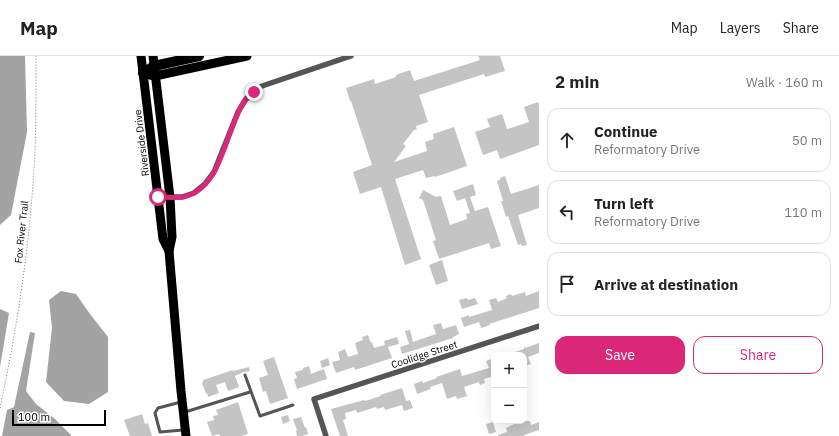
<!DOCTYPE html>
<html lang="en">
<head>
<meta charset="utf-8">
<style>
	body { margin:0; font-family:"IBM Plex Sans",sans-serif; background:#f2f2f2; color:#222 }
	.controls { position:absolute; right:12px; bottom:12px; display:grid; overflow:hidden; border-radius:8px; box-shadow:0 4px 16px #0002 }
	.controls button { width:36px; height:36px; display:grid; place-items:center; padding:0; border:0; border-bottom:1px solid #e0e0e0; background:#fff; color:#222; font:20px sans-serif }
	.scale { position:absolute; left:12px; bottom:10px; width:94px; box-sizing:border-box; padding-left:4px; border:2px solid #000; border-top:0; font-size:11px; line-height:14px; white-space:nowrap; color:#000; -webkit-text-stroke:3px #fff; paint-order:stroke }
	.stop { position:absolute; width:12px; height:12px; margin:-9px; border:3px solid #db2777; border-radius:50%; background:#fff }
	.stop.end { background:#db2777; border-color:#fff; box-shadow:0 1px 4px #0008 }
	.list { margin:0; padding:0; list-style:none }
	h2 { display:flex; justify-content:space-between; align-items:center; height:52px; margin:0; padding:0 16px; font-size:17px }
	h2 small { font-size:13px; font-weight:400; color:#767676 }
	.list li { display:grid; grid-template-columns:26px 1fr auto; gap:12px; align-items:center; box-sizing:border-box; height:64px; margin:0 8px 8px; padding:0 8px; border:1px solid #e0e0e0; border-radius:12px }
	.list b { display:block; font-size:15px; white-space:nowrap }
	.list p { margin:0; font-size:13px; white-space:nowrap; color:#767676 }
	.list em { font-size:13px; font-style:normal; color:#767676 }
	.actions { display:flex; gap:8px; padding:12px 16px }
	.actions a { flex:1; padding:9px 0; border:1px solid #db2777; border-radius:12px; text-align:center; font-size:14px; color:#db2777 }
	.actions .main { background:#db2777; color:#fff }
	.icon { flex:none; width:22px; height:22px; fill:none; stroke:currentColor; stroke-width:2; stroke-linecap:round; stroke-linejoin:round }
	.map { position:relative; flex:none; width:539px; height:380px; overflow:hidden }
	header { display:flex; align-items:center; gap:24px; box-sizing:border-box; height:56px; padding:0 20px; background:#fff; border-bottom:1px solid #e0e0e0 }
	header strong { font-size:19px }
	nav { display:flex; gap:22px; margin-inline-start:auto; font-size:14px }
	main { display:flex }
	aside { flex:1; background:#fff }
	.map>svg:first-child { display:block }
	.water { fill:#a3a3a3 }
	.building { fill:#c4c4c4 }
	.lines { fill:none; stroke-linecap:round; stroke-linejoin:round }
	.path { stroke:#777; stroke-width:1; stroke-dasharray:1 2; stroke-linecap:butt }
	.lane { stroke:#555; stroke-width:3 }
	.street { stroke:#555; stroke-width:5.5 }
	.primary { stroke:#000; stroke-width:9 }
	.highway { stroke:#000; stroke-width:10 }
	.route { stroke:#db2777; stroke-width:5 }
	.labels { text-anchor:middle; stroke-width:3; stroke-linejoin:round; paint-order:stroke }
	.street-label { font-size:10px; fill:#000; stroke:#fff }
</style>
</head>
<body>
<header>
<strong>Map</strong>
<nav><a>Map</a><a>Layers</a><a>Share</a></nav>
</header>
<main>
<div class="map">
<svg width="539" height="380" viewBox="0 0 539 380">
	<rect width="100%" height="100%" fill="#fff"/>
	<g class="water">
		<polygon points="0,0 25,0 27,76 11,159 0,169"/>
		<polygon points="61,235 76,238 90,258 108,281 108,336 89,348 64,345 46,326 52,272 49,244"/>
		<polygon points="0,253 9,257 0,311"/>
		<polygon points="30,276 35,277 26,335 36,348 55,363 71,379 71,380 2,380 7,354 14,351"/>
	</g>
	<g class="building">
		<polygon points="478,0 500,0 505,15 485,21 484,18 419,39 428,66 416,70 417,73 414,74 403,88 406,90 394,106 427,95 425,86 434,83 433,78 454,71 467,110 435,121 435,120 426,122 423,114 395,123 421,203 405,209 381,131 360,138 353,116 372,109 351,45 350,45 346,32 374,23 375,28 396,21 396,19 410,14 414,25 480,4"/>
		<polygon points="538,46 539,50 539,89 500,103 497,94 483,99 475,76 490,71 487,63 502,58 507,73 529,66 524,51"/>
		<polygon points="505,120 511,138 539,129 539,152 518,159 527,189 522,190 521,188 518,189 508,160 506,161 501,145 503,145 497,125 500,124 500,122"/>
		<polygon points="473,128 476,139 470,141 475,155 488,151 501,190 491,193 489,187 439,203 433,185 436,184 423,144 419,142 423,134 436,141 441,140 450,169 467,163 466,158 470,157 465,142 457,145 453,135"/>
		<polygon points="442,204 448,225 436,229 429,209"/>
		<polygon points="539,235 539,252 489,268 490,269 481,272 479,266 464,271 461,262 469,259 469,261 492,254 489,244 496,242 498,246 507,242 506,240 511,238 512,240 525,236 526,240"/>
		<polygon points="467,242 468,244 475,242 478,248 462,253 459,244"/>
		<polygon points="441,267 443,273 456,269 459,278 453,281 453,282 402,298 400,291 409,288 405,275 410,274 413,286 436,278 433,269"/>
		<polygon points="368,279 371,287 372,286 374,292 385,289 384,285 397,281 399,288 388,291 392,302 355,314 354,311 336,317 332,306 340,304 338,296 345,293 348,301 358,298 355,287 363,284 362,281"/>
		<polygon points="539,287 539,297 528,301 531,308 524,310 524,299 508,299 508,298 524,293 524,290 525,292"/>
		<polygon points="274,301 288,342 270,348 266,335 263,336 259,322 268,319 263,305"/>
		<polygon points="328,302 330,309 322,312 320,305"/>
		<polygon points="494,302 494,314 492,314 494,320 484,323 485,327 480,329 479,326 464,331 467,340 457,343 456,340 447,343 442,327 430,331 431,333 417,338 414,328 422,325 423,327 437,322 436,321 460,313 462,320 489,312 486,305"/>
		<polygon points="309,310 311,318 324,313 327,323 297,333 294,323 297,322 295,316 303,314 303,312"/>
		<polygon points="249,311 250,315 244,316 235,320 239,331 228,335 225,326 216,329 219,337 208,341 207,337 206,338 202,327 203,326 203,324 233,314 233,315"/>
		<polygon points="402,332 406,345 410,344 413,352 404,355 402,349 385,354 384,351 377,353 376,351 357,357 356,354 345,357 346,363 343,364 348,380 340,380 331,353 364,344 365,345 381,340 380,339"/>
		<polygon points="238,346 248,378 241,380 220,380 219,378 212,380 207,366 214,364 213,360 218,359 216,354"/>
		<polygon points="142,358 145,368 148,367 152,380 130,380 124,364"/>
		<polygon points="288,359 290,365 283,368 281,361"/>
		<polygon points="301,361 305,372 306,371 308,378 302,380 297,380 296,375 297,374 293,363"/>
		<polygon points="520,365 530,365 531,369 539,366 539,374 524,379 525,380 498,380 498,379 507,376 506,372"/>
		<polygon points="493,366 496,376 489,378 486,368"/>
	</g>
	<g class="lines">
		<path class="path" d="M0 352C18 268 31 181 35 94 36 63 36 31 36 0"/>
		<g class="lane">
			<polyline points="245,319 260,360 293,349"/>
			<polyline points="181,346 158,352 155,357 160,376 183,374"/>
			<polyline points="185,356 250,336"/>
		</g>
		<g class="street">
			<polyline points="158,141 182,141 194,137 205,128 214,116 238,56 246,43 262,30 351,0"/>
			<polyline points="326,380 314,343 539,270"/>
		</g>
		<g class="primary">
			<polyline points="141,0 163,183 169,195"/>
			<polyline points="153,0 170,141 172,181 169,195 181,335 186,380"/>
			<polyline points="150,19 155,20 247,0"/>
		</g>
		<polyline class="highway" points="143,17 154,10 199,0"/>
	</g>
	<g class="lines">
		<path class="route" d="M158 141C166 141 175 142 183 141 223 133 225 73 245 44 247 41 251 39 254 36"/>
	</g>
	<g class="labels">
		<g class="street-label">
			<text transform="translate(141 87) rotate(-97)" y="4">Riverside Drive</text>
			<text transform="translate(21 176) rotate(-84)" y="4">Fox River Trail</text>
			<text transform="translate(424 298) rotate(-18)" y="4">Coolidge Street</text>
		</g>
	</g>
</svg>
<div class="controls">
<button>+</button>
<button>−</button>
</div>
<div class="scale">100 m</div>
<div class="stop" style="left:158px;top:141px"></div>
<div class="stop end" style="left:254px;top:36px"></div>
</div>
<aside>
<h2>2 min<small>Walk · 160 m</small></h2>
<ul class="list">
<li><svg class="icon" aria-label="ahead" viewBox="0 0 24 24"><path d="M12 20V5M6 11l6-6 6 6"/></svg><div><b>Continue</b><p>Reformatory Drive</p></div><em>50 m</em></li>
<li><svg class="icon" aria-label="left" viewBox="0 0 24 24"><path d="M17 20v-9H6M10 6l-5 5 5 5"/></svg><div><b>Turn left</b><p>Reformatory Drive</p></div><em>110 m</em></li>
<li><svg class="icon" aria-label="arrive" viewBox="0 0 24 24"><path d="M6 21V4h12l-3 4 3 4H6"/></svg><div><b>Arrive at destination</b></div></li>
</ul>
<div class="actions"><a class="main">Save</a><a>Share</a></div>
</aside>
</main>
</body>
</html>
